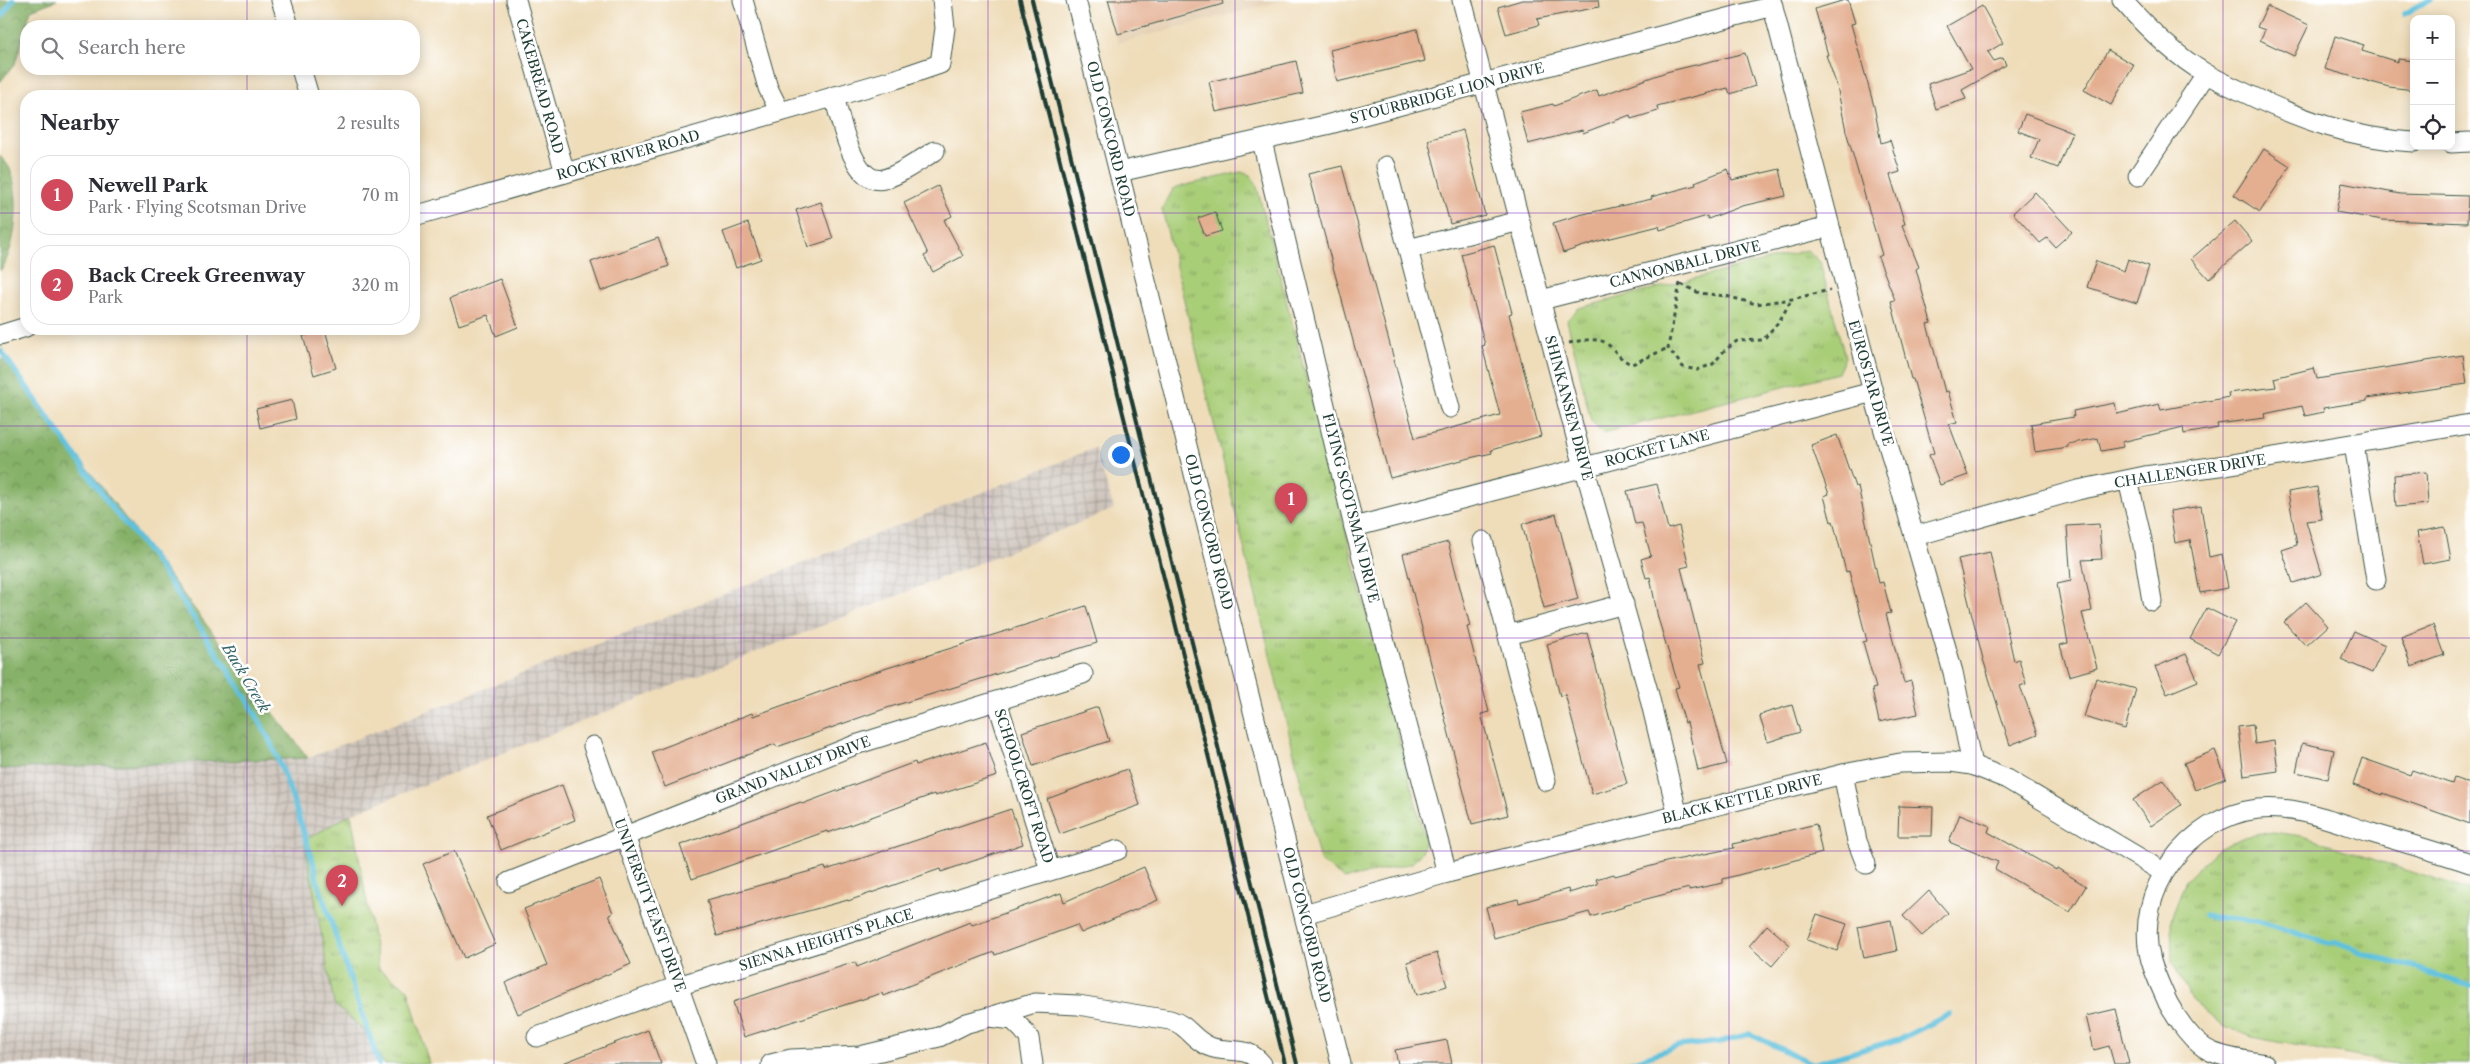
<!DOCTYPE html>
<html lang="en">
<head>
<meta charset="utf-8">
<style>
	body { margin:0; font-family:"Libre Caslon Text",serif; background:#f2f2f3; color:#2b2b33 }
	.controls { position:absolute; right:15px; top:15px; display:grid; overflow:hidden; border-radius:10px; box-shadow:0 2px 12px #0003 }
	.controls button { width:45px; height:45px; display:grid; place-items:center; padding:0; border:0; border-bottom:1px solid #e1e1e2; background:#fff; color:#2b2b33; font:25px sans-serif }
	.you { position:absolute; left:1120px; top:454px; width:18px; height:18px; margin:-12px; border:4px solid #fff; border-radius:50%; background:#1a73e8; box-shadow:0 0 0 8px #1a73e833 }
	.badge { display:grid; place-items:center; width:32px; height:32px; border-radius:50%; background:#d1495b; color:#fff; font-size:16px; font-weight:700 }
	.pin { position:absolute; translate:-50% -41px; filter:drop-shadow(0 1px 2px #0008) }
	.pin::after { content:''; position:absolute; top:26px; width:18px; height:15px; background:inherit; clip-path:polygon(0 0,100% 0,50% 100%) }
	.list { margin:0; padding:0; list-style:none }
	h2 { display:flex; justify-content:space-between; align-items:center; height:65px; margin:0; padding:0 20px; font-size:21px }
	h2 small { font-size:16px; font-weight:400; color:#7c7c81 }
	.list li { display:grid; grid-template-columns:32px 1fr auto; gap:15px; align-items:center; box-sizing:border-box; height:80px; margin:0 10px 10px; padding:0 10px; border:1px solid #e1e1e2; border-radius:20px }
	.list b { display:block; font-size:19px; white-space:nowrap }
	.list p { margin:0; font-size:16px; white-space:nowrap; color:#7c7c81 }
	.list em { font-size:16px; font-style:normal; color:#7c7c81 }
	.icon { flex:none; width:28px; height:28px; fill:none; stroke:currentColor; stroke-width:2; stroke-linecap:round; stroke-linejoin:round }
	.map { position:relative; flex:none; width:2470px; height:1064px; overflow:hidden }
	.search { position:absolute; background:#fff; box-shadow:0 2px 12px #0003; left:20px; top:20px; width:400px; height:55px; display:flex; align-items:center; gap:12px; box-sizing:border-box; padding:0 18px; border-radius:20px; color:#7c7c81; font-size:19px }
	.panel { position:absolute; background:#fff; box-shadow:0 2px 12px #0003; left:20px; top:90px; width:400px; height:245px; border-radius:20px }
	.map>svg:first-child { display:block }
	.built { fill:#e5d1b6 }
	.industrial { fill:url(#industrial-grid) }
	.forest { fill:url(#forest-crowns); stroke:#52774e }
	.park { fill:url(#park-tufts); stroke:#648656 }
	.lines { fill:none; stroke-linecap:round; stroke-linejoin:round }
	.stream { stroke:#5ec1dd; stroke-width:5.5 }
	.building { fill:#e4af91 }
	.minor-casing { stroke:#3e5548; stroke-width:21 }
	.path { stroke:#3e5548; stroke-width:3; stroke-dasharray:4 4; stroke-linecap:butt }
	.minor { stroke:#fff; stroke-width:19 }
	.rail { stroke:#1f3d34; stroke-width:4 }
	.grid { fill:none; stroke:#7b2cbf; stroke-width:1; stroke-opacity:0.55 }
	.labels { text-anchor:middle; stroke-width:5; stroke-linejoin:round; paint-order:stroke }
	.street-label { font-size:14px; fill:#1f3d34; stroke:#fff }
	.water-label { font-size:15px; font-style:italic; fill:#326567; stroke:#fff }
</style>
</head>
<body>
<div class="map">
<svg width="2470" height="1064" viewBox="0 0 2470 1064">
	<defs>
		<pattern id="industrial-grid" width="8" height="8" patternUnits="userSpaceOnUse" patternTransform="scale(1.25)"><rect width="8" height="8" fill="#ccc2b9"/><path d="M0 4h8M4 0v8" fill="none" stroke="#a59f97"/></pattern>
		<pattern id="forest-crowns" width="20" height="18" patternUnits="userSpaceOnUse" patternTransform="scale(1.25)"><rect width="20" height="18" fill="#86b168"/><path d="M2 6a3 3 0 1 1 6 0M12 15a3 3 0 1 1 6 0" fill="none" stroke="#6d9156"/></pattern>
		<pattern id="park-tufts" width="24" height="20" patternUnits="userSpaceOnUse" patternTransform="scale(1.25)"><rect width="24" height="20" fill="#a9ce78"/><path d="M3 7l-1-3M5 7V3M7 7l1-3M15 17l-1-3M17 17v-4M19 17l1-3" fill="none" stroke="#89a863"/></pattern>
	</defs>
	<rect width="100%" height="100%" fill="#fff"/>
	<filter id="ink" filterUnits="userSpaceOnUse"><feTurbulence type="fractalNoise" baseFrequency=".02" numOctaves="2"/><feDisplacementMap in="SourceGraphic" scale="10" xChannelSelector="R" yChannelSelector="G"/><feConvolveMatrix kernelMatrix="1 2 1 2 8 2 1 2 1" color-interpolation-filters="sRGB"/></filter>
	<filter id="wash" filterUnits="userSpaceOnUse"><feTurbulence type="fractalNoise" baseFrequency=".0096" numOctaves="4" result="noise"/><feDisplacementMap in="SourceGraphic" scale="20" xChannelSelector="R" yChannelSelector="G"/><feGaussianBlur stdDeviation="1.12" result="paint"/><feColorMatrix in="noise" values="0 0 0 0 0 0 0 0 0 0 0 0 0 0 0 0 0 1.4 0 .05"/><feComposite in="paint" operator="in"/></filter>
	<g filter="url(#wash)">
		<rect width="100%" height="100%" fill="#efddba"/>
		<polygon class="built" points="1106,0 1285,0 1118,43"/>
		<polygon class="industrial" points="1095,448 1114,509 351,814 306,840 334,1004 368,1034 384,1064 0,1064 0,769 308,758"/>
		<g class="forest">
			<polygon points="0,0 57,0 31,10 15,64 0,82"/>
			<path d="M0 156C3 160 8 164 10 169 21 196 17 248 0 271Z"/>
			<polygon points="4,359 308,758 0,769 0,360"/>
		</g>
		<g class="park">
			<polygon points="1241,172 1250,175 1256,183 1425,839 1422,852 1412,863 1345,879 1320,861 1162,209 1174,188"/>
			<polygon points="1807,250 1820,262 1845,357 1838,373 1603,433 1591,421 1567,320 1579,308"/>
			<polygon points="351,814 379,969 408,989 429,1064 384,1064 368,1034 334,1004 305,844 305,840"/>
			<polygon points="2273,832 2302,836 2470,891 2470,1064 2397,1064 2251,1037 2225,1027 2192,1000 2172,962 2171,919 2186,880 2218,849 2244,837"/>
		</g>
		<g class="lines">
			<g class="stream">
				<polyline points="2404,14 2430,0"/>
				<polyline points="0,19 13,0"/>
				<path d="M1 351 116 513C148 547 173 587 199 626 226 667 256 709 276 754 287 780 296 808 305 836 309 851 315 864 317 880L379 1064"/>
				<polyline points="2205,915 2212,917 2257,921 2328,943 2334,942 2377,958 2419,969 2470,986"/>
				<polyline points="1625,1064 1678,1046 1720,1042 1750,1034 1813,1064 1900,1039 1950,1014"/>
			</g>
		</g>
		<g id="blocks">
			<g class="building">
				<polygon points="1108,0 1222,0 1223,4 1118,34"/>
				<polygon points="1522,0 1598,0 1599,7 1537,19 1539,25 1506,34 1498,7"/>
				<polygon points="1845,0 1848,0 1855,23 1851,24 1874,106 1881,143 1890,140 1900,172 1890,175 1905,224 1902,225 1919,267 1916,269 1931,323 1927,324 1945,392 1948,391 1957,422 1949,424 1968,475 1940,485 1929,455 1934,453 1913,379 1911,379 1891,301 1895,300 1878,257 1882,255 1846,131 1837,86 1826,55 1828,55 1815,9"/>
				<polygon points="1982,6 2003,43 1988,52 1994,61 2003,58 2006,65 1962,90 1966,99 1936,109 1928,84 1971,69 1947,26"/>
				<polygon points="2267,6 2309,25 2294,56 2260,40 2265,30 2257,27"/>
				<polygon points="1417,29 1425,61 1337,82 1330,50"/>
				<polygon points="2335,36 2364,45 2362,51 2398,62 2398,59 2414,61 2414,90 2389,87 2325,69"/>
				<polygon points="2108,50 2134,65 2111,105 2084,90"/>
				<polygon points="1745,53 1755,86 1730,94 1728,88 1657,106 1658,111 1631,119 1630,115 1583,133 1582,130 1528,144 1520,112 1553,104 1554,106 1597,90 1599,96 1666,72"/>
				<polygon points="1296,61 1303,93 1216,112 1209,82"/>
				<polygon points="2025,114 2072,132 2058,168 2031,158 2039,139 2018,131"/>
				<polygon points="1463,130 1485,215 1450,224 1428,140"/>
				<polygon points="2264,149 2290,166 2260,212 2234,195"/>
				<polygon points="1342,166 1415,438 1500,415 1482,346 1485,345 1461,254 1494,245 1512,313 1509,314 1541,436 1491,450 1492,453 1474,457 1390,478 1308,174"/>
				<polygon points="1728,169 1732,180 1780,169 1786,196 1742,206 1708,219 1707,216 1660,230 1659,226 1599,241 1563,253 1553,223 1579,215 1652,199 1651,197 1696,185 1695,182"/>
				<polygon points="2342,183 2400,194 2468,196 2467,223 2383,220 2336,212"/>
				<polygon points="938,186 952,216 944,220 963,256 933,272 924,256 928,254 904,203"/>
				<polygon points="2035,192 2072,232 2055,247 2047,238 2040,243 2013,213"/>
				<polygon points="821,202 833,239 808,247 796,210"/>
				<polygon points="1215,212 1222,231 1205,236 1198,218"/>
				<polygon points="2235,221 2252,241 2209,279 2191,259"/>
				<polygon points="748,223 761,259 736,268 723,232"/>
				<polygon points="658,238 669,266 601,291 591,262"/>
				<polygon points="2128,259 2149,266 2137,303 2087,287 2096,261 2124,271"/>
				<polygon points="500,279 518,327 496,336 488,315 459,325 450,298"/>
				<polygon points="325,330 336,368 314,375 303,336"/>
				<polygon points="2463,355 2467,384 2367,398 2367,401 2323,408 2324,412 2305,416 2302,406 2264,414 2265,418 2217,424 2218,428 2184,434 2183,427 2122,442 2123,447 2101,451 2098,438 2068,444 2068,447 2035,452 2031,424 2074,417 2073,411 2115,403 2117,414 2159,404 2161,410 2229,397 2228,393 2276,387 2274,378 2314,368 2317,379"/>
				<polygon points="292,400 296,419 260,428 256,409"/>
				<polygon points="1837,435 1855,487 1858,486 1879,583 1883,582 1891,613 1886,614 1904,683 1911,681 1918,714 1879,722 1872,689 1876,688 1863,642 1867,641 1849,571 1846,572 1833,521 1831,522 1824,496 1829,494 1811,445"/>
				<polygon points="2426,472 2428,504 2396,507 2394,475"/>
				<polygon points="1657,484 1668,529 1679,526 1689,566 1681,568 1705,663 1700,664 1727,764 1698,771 1687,722 1685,723 1675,688 1679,687 1658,618 1650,577 1646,578 1641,559 1651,556 1642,523 1635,524 1627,491"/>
				<polygon points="2317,487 2322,519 2306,521 2322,574 2293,583 2282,550 2297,545 2288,492"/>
				<polygon points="2201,506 2209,557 2222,554 2228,588 2200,593 2190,540 2175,543 2170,511"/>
				<polygon points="1556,514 1578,599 1544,608 1522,524"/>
				<polygon points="2099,524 2102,559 2082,560 2092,611 2082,613 2097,668 2069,676 2060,645 2068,643 2057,584 2071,581 2067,526"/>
				<polygon points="2445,527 2451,559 2423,564 2417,532"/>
				<polygon points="1448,542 1470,626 1467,627 1489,712 1481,714 1508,815 1472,824 1403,554"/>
				<polygon points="1990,552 2014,661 2019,659 2026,684 2020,686 2038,734 2010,745 1983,659 1958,559"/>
				<polygon points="2306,602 2328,626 2306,646 2284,622"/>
				<polygon points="1086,606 1097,643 887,708 777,747 775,744 665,787 652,752 752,713 753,716 881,670"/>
				<polygon points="2207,608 2235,622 2218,654 2190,639"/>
				<polygon points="2433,625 2444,655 2411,667 2401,637"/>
				<polygon points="2354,631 2385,645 2372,673 2341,659"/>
				<polygon points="1587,633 1627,784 1592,794 1565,694 1560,696 1547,644"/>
				<polygon points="2186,654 2198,681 2167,694 2155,667"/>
				<polygon points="2096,678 2136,689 2125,729 2084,717"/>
				<polygon points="1792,705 1800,732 1768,742 1759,715"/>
				<polygon points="1098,707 1109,741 1033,766 1022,732"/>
				<polygon points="2253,725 2255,744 2274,741 2278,771 2244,776 2238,727"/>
				<polygon points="986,742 997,776 935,796 934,794 828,833 827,831 692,879 680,845 801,802 802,804 915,762 916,765"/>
				<polygon points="2302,743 2334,750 2328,779 2296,772"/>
				<polygon points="2215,750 2226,778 2195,790 2184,763"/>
				<polygon points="2362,758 2410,775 2412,770 2452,784 2454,778 2470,784 2470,824 2383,793 2383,795 2353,785"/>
				<polygon points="1127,769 1140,805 1060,834 1047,799"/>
				<polygon points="2163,780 2181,805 2151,826 2133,800"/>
				<polygon points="562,785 575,820 501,850 487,815"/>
				<polygon points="1899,806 1933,807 1932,836 1898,836"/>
				<polygon points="1011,809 1023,844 941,872 940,869 848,901 848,900 717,936 707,900 825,867 826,870"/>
				<polygon points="1960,814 1990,826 1988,832 2056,870 2057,868 2086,886 2070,912 1995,869 1998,862 1949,842"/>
				<polygon points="1816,824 1822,853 1723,879 1723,883 1689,890 1689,888 1623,905 1624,907 1591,917 1589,912 1494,938 1486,907 1518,899 1519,903 1568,889 1569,893 1598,884 1596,879 1614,874 1615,876 1666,862 1734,848 1733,844"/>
				<polygon points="454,851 495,944 464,958 423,864"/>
				<polygon points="1144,867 1158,900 1081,933 1077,925 995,955 994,952 883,996 882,993 744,1037 733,1002 855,962 857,967 970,922 972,925 1061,893 1064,902"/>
				<polygon points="599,879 613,913 609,915 631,964 518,1014 505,983 547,965 524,909"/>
				<polygon points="1929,891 1948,913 1922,936 1903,916"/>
				<polygon points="1817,914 1847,924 1837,951 1807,940"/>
				<polygon points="1891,920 1897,951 1864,958 1858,927"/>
				<polygon points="1767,925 1790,945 1772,966 1749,946"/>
				<polygon points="1437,953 1447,986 1417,995 1407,962"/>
				<polygon points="2116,1009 2129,1064 2114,1064 2109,1046 2094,1050 2086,1016"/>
				<polygon points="648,1030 661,1064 563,1064 563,1063"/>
				<polygon points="1447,1040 1452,1064 1398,1064 1395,1050"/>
			</g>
		</g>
	</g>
	<g filter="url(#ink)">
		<use href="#blocks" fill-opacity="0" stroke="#3e5548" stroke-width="1"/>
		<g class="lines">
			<g class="minor-casing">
				<g id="minor">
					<polyline points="281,0 289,26"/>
					<polyline points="516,0 565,173"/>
					<polyline points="743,0 768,88 780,112"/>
					<polyline points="1076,0 1341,1064"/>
					<polyline points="1462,0 1580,452 1648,691 1678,816"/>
					<polyline points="1771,0 1873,392 1953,672 1972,765"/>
					<path d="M2122 0C2146 27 2174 55 2205 73 2217 80 2230 86 2243 92 2297 118 2353 139 2414 142"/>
					<polyline points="301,69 309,96"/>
					<path d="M834 96C840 117 853 187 884 179 902 174 919 160 935 151"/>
					<polyline points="1262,141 1354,527 1447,873"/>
					<polyline points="2451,143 2470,142"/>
					<polyline points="1386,166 1450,408"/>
					<polyline points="1119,172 1326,125 1773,6"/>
					<polyline points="2138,176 2206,74"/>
					<polyline points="414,216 896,79 940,64 945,28 942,0"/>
					<polyline points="1408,249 1520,221"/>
					<polyline points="1541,300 1829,227"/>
					<polyline points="0,335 26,327"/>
					<polyline points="2354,445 2376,580"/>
					<polyline points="2128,480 2142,540 2152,601"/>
					<polyline points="1354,527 1873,392"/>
					<polyline points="1915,536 2078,490 2145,476 2226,465 2470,424"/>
					<polyline points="1483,541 1546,781"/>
					<polyline points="1508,635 1624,604"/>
					<polyline points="997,701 1050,870"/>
					<polyline points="593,746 706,1064"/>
					<polyline points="1843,774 1857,841 1866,864"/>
					<polyline points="509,882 855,745 1083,674"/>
					<polyline points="1304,914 1447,873 1843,774 1900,763 1951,762 1972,765 2007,779 2163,872"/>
					<path d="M995 1015 1035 1003 1078 1005 1170 1020C1188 1025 1192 1039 1208 1046 1227 1055 1245 1043 1262 1064"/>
					<polyline points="537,1037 678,986 1118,850"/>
					<polyline points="771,1064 791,1059 860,1056 939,1037 967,1023 989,1017 1013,1020 1023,1030 1029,1038 1033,1064"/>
					<path d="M2265 1064C2247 1060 2226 1059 2210 1051 2194 1044 2176 1018 2168 1003 2162 989 2155 975 2151 961 2132 892 2188 817 2258 809 2296 805 2336 822 2372 833 2405 843 2438 852 2470 863"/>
				</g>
			</g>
			<g class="path">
				<polyline points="1680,283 1668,348 1683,367 1697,370 1713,364 1724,351 1737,341 1763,340 1780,320 1792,299"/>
				<polyline points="1681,284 1699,293 1726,296 1756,304 1792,299 1830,290"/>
				<path d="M1569 343C1578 341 1588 339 1597 340 1612 341 1617 360 1632 364L1668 348"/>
			</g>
			<use href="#minor" class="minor"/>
			<g class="rail">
				<polyline points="1020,0 1285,1064"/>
				<polyline points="1032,0 1297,1064"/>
			</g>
		</g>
	</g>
	<path class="grid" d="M247 0V26M494 0V1064M741 0V1064M988 0V1064M1235 0V1064M1482 0V1064M1729 0V1064M1976 0V1064M2223 0V1064M247 69V96M0 213H26M414 213H2470M247 329V1064M0 426H2470M0 638H2470M0 851H2470"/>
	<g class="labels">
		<g class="street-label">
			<text transform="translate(540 86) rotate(74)" y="5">CAKEBREAD ROAD</text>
			<text transform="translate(1447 93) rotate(-15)" y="5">STOURBRIDGE LION DRIVE</text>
			<text transform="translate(1111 139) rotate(76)" y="5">OLD CONCORD ROAD</text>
			<text transform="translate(628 155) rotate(-16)" y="5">ROCKY RIVER ROAD</text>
			<text transform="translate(1685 264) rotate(-14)" y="5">CANNONBALL DRIVE</text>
			<text transform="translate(1871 383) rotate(74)" y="5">EUROSTAR DRIVE</text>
			<text transform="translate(1569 408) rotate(75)" y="5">SHINKANSEN DRIVE</text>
			<text transform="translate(1657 448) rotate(-15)" y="5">ROCKET LANE</text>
			<text transform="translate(2190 471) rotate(-9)" y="5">CHALLENGER DRIVE</text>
			<text transform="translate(1351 508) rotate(76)" y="5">FLYING SCOTSMAN DRIVE</text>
			<text transform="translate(1209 532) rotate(76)" y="5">OLD CONCORD ROAD</text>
			<text transform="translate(793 770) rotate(-21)" y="5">GRAND VALLEY DRIVE</text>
			<text transform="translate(1024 786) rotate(72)" y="5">SCHOOLCROFT ROAD</text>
			<text transform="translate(1742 799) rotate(-14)" y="5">BLACK KETTLE DRIVE</text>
			<text transform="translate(650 905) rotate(70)" y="5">UNIVERSITY EAST DRIVE</text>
			<text transform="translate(1307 925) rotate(76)" y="5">OLD CONCORD ROAD</text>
			<text transform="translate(826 940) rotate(-17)" y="5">SIENNA HEIGHTS PLACE</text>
		</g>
		<g class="water-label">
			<text transform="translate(246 678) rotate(59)" y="5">Back Creek</text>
		</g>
	</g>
</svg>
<div class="controls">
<button>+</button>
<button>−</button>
<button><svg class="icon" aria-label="locate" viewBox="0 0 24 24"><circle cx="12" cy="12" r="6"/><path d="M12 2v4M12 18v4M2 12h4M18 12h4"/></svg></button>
</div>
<div class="you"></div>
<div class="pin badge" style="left:1291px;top:524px">1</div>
<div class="pin badge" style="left:342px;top:906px">2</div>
<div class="search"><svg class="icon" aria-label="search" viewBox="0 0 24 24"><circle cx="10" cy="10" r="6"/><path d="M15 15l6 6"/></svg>Search here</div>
<section class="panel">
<h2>Nearby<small>2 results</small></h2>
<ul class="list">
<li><span class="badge">1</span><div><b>Newell Park</b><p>Park · Flying Scotsman Drive</p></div><em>70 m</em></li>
<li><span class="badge">2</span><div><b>Back Creek Greenway</b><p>Park</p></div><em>320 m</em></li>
</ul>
</section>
</div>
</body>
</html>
